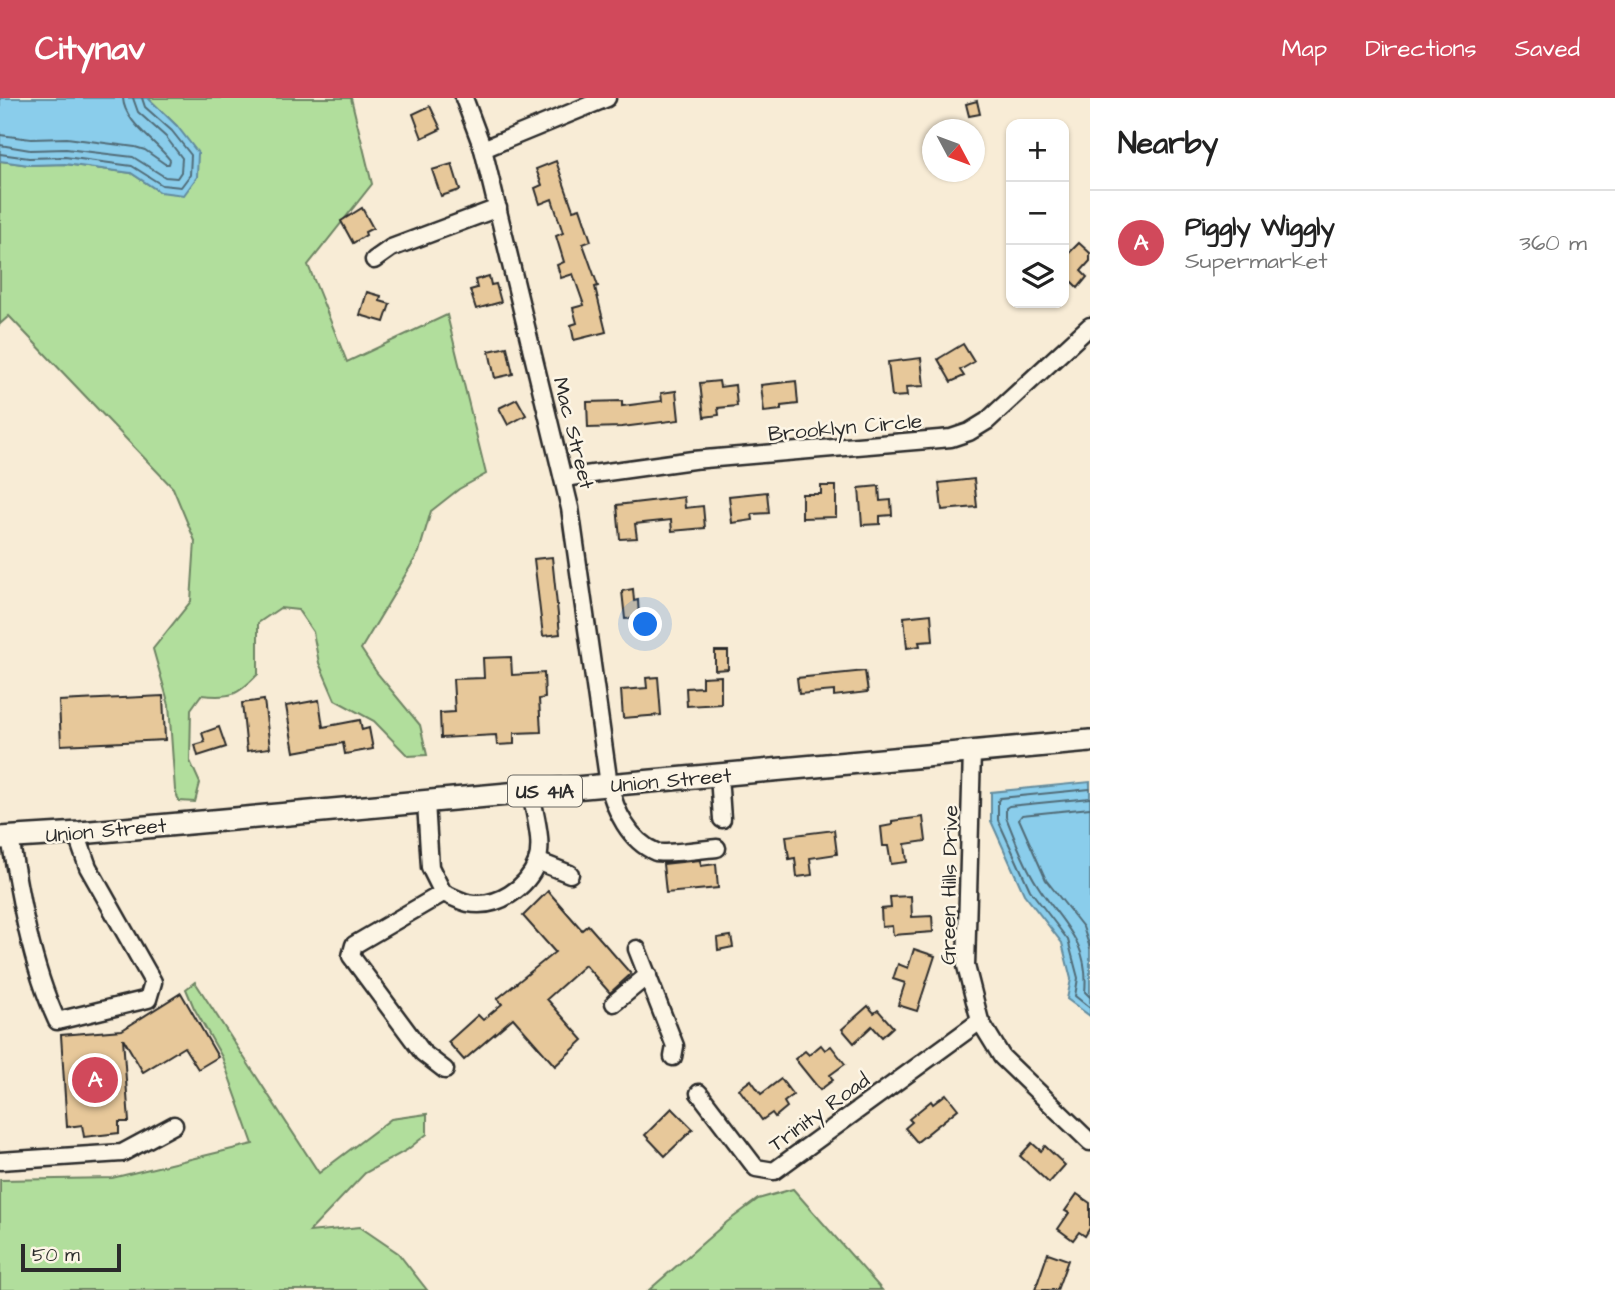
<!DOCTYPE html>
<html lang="en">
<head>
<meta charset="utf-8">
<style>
	body { margin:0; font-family:"Architects Daughter",sans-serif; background:#f2f2f2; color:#222 }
	.controls { position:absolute; right:21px; top:21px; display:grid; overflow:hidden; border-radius:14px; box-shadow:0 2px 5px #0004 }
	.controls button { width:63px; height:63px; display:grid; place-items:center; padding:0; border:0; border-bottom:2px solid #e0e0e0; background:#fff; color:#222; font:35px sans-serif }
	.compass { position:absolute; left:922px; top:21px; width:63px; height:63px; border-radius:50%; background:#fff; box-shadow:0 2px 5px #0004; rotate:131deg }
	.scale { position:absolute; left:21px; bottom:18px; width:100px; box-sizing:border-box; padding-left:7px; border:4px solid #2b2b2b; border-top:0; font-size:19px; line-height:24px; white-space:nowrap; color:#2b2b2b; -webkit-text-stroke:5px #fcf5e5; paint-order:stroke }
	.you { position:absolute; left:646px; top:527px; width:24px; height:24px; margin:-18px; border:5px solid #fff; border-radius:50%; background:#1a73e8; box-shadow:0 0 0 10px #1a73e833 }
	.badge { display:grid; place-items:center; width:46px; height:46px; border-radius:50%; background:#d1495b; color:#fff; font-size:23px; font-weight:700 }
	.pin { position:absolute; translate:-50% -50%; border:4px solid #fff; box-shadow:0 2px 7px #0006 }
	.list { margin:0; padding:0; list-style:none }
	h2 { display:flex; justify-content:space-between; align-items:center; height:91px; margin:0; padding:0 28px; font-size:30px }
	h2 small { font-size:23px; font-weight:400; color:#767676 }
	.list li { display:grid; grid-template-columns:46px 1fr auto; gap:21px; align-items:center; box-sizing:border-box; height:105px; padding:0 28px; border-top:2px solid #e0e0e0 }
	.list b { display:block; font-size:26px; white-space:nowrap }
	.list p { margin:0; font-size:23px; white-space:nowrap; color:#767676 }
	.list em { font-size:23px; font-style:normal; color:#767676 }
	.icon { flex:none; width:38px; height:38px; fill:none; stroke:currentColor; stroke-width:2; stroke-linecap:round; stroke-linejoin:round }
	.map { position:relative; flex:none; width:1090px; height:1192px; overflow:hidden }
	header { display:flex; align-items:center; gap:42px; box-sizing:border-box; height:98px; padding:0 35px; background:#d1495b; color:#fff }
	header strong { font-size:33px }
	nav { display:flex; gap:38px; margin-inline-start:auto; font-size:24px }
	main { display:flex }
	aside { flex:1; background:#fff }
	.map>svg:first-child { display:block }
	.green { fill:#b1de9c; stroke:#6e8464; stroke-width:2 }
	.water { fill:#8acdeb; stroke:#648c9e; stroke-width:2 }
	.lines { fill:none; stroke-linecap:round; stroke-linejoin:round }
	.shore { stroke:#516c78; stroke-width:2 }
	.building { fill:#e7c89a; stroke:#2b2b2b; stroke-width:2 }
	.minor-casing { stroke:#2b2b2b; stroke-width:21 }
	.major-casing { stroke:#2b2b2b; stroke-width:26 }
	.minor { stroke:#fcf5e5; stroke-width:16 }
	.major { stroke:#fcf5e5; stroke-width:21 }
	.labels { text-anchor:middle; stroke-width:5; stroke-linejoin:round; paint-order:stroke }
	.shield { fill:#fcf5e5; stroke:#6a6863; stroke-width:2 }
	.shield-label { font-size:19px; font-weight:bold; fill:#2b2b2b }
	.street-label { font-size:21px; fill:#2b2b2b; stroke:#fcf5e5 }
</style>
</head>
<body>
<header>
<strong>Citynav</strong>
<nav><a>Map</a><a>Directions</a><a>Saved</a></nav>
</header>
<main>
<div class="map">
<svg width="1090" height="1192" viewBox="0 0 1090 1192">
	<rect width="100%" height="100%" fill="#f8ecd6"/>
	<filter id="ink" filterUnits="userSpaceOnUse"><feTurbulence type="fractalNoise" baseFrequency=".0143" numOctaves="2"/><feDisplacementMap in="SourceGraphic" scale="14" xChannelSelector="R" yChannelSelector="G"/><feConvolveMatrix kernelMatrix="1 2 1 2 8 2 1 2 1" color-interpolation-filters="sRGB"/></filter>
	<g filter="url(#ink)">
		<g class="green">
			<path d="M148 0H351L372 86 308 167 347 264 447 217 486 376 459 391 431 413 419 454 361 551 377 575 420 627 427 657 408 658 374 623 335 602 319 565 313 534 298 512 280 510 258 525V576C237 598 231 600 201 597L191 611 190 663 200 685 195 704 179 703 175 692 169 607 153 551 191 503 195 443 173 390 9 218 0 226V63L29 67 65 66 131 75 160 94 177 28Z"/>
			<polygon points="195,884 319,1075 391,1021 427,1016 427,1036 407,1052 365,1075 309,1134 360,1129 398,1155 427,1192 0,1192 0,1082 112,1080 253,1046 222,959 194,910 186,891"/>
			<polygon points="793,1091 882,1192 649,1192 727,1124 758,1101"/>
		</g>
		<g class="water">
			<polygon points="0,0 148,0 177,28 198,55 197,79 184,97 160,94 131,75 65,66 29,67 0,63"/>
			<polygon points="1090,684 1090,918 1067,901 1071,881 1062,845 1024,796 991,723 991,694"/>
		</g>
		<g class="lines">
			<g class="shore">
				<path d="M0 37 31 41 67 40 135 49 145 52 165 66H169L170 62C155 42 124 24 123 0"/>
				<polyline points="0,47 30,52 66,51 133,59 165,79 177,80 181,74 182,60 166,39 138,14 133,0"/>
				<polyline points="0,56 29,60 65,59 132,68 162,87 181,89 190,77 191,57 172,33 145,9 142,0"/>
				<polyline points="1090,691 1000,700 998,703 998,722 1030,792 1068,842 1078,880 1075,898 1090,910"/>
				<path d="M1090 700 1009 708 1006 710V719C1015 742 1025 768 1038 788 1061 825 1090 843 1085 894L1090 899"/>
				<polyline points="1090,710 1022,717 1019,721 1046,782 1083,829 1090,850"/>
			</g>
		</g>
		<g class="building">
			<polygon points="977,3 980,16 969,18 966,6"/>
			<polygon points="430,8 441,31 422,40 413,16"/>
			<polygon points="556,63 573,112 580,110 591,143 583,146 598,188 595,189 606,234 574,242 571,227 577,225 573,210 584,207 573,176 561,180 557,167 564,164 556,138 563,135 552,101 540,106 535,90 542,87 536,71"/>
			<polygon points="452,66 460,92 441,98 432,72"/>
			<polygon points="362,110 373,130 365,134 366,137 353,145 341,123"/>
			<polygon points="1079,145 1090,155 1090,163 1081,173 1087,179 1078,190 1064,176 1064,160"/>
			<polygon points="489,178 491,187 496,186 501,204 476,211 470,192 477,190 475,182"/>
			<polygon points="367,194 381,198 380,203 390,206 384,224 360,217"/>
			<polygon points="963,246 974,264 960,272 964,278 951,284 938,261"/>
			<polygon points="507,249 513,276 495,280 489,253"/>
			<polygon points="921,260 924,288 906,289 907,298 892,299 888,264"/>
			<polygon points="719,283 720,289 735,287 737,308 718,310 719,317 704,319 700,285"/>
			<polygon points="796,283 798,306 781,308 781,312 764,314 761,287"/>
			<polygon points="676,293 679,322 622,329 588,330 587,304 622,303 622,308 662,303 661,295"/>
			<polygon points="517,301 526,317 508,327 499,310"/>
			<polygon points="974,381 977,409 942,412 939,385"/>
			<polygon points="821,388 836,388 836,419 802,420 802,396 821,396"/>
			<polygon points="879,388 880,403 891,402 892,417 880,418 880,426 862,427 859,390"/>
			<polygon points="767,394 769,415 752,416 753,422 732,425 729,398"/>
			<polygon points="684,399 685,410 703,408 705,430 672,433 671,422 635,426 637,440 620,441 617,407"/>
			<polygon points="552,459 560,536 543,538 534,461"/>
			<polygon points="633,491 634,503 638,502 639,520 625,521 622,493"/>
			<polygon points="931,516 933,543 919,544 920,548 907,550 904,519"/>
			<polygon points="715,553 728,553 728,571 715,572"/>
			<polygon points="511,559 512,577 544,575 545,600 539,601 541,634 514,635 514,646 497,647 496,637 441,640 440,615 455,614 453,581 484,580 483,560"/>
			<polygon points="865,573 868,594 834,598 834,593 799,596 797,580"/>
			<polygon points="721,578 721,606 687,608 686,590 702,589 702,579"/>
			<polygon points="658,579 661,617 623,620 621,592 647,590 646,580"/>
			<polygon points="163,598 165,642 61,647 59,603"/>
			<polygon points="264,602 270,650 247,653 242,605"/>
			<polygon points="319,602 323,629 360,622 362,632 369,630 373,651 345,656 343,645 294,654 286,608"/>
			<polygon points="219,629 226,649 198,658 195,647 205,644 202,635"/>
			<polygon points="923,719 926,743 905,746 907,764 891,766 888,748 883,748 881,729 892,727 892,723"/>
			<polygon points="834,732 837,756 810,760 812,777 797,779 795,760 789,761 786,738"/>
			<polygon points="700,762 701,768 716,766 718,790 666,795 663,766"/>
			<polygon points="548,793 582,832 588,827 631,876 610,895 585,867 547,901 583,942 555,968 513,920 464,962 448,944 478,917 483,922 502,906 497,901 555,854 523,818"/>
			<polygon points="911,798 912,819 932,818 933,834 893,837 892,828 882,829 881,811 891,810 890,799"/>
			<polygon points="731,838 733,849 718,852 717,840"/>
			<polygon points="914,851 935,858 917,913 898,907 905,885 893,881 898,866 908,870"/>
			<polygon points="181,895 218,959 198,971 184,949 143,974 123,940 129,1024 119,1024 119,1035 84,1039 82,1027 67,1029 61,937 122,932"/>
			<polygon points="868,908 874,915 878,912 893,929 882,939 872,928 854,945 842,931"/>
			<polygon points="821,947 825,952 831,948 845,966 830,977 833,982 820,992 795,961 805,953 809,957"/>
			<polygon points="781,981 793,997 784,1004 787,1009 775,1019 772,1015 762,1022 739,991 751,982 761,996"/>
			<polygon points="946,996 958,1011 917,1044 905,1030 912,1024 909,1021 931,1003 933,1006"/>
			<polygon points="672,1010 693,1031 665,1058 645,1037"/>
			<polygon points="1032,1045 1041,1053 1045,1048 1065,1067 1049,1085 1020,1058"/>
			<polygon points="1077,1096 1090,1105 1090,1130 1085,1138 1079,1134 1073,1142 1058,1131 1069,1115 1065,1113"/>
			<polygon points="1048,1155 1068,1162 1057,1192 1035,1192"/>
		</g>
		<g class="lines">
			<g class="minor-casing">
				<g id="minor">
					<path d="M464 0 483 51 570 410 609 687C615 712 629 743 656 754 664 757 705 751 717 750"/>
					<polyline points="483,51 607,0"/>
					<polyline points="374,162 391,150 498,110"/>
					<polyline points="564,380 693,362 951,340 969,334 987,323 1090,228"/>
					<polyline points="972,654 966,868 980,923 1002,959 1090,1044"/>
					<polyline points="719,677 722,721"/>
					<path d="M426 704 430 769 443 795C451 798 460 803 468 805 497 811 527 790 537 764 544 744 534 715 531 694"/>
					<path d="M10 739C20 801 31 866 57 923L148 901 153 884 88 769 76 735"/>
					<polyline points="537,763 570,776"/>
					<polyline points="443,795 354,847 351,858 423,955 445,972"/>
					<polyline points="637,851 675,948 673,959"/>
					<polyline points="614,905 648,877"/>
					<polyline points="699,995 756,1070 774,1073 980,923"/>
					<polyline points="0,1063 122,1055 174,1027"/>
				</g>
			</g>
			<g class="major-casing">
				<polyline id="major" points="0,740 80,735 1090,643"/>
			</g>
			<use href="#minor" class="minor"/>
			<use href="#major" class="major"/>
		</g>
	</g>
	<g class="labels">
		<rect class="shield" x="508" y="677.5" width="74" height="31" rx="5"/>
		<g class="shield-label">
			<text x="545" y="700">US 41A</text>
		</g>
		<g class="street-label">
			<text transform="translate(845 329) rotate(-5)" y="7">Brooklyn Circle</text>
			<text transform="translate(574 335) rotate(76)" y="7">Mac Street</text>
			<text transform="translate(671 682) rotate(-5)" y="7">Union Street</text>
			<text transform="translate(106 732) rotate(-5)" y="7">Union Street</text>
			<text transform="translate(949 787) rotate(-89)" y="7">Green Hills Drive</text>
			<text transform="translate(819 1014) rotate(-36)" y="7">Trinity Road</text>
		</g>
	</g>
</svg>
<div class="controls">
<button>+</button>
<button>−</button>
<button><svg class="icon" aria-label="layers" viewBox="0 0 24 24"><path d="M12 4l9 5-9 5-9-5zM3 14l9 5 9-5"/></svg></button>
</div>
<svg class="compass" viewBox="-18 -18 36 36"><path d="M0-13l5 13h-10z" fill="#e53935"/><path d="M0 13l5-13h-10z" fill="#767676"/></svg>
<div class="scale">50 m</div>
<div class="you"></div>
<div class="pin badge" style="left:95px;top:982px">A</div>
</div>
<aside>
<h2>Nearby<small></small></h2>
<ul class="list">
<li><span class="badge">A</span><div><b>Piggly Wiggly</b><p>Supermarket</p></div><em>360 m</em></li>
</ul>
</aside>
</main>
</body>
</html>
